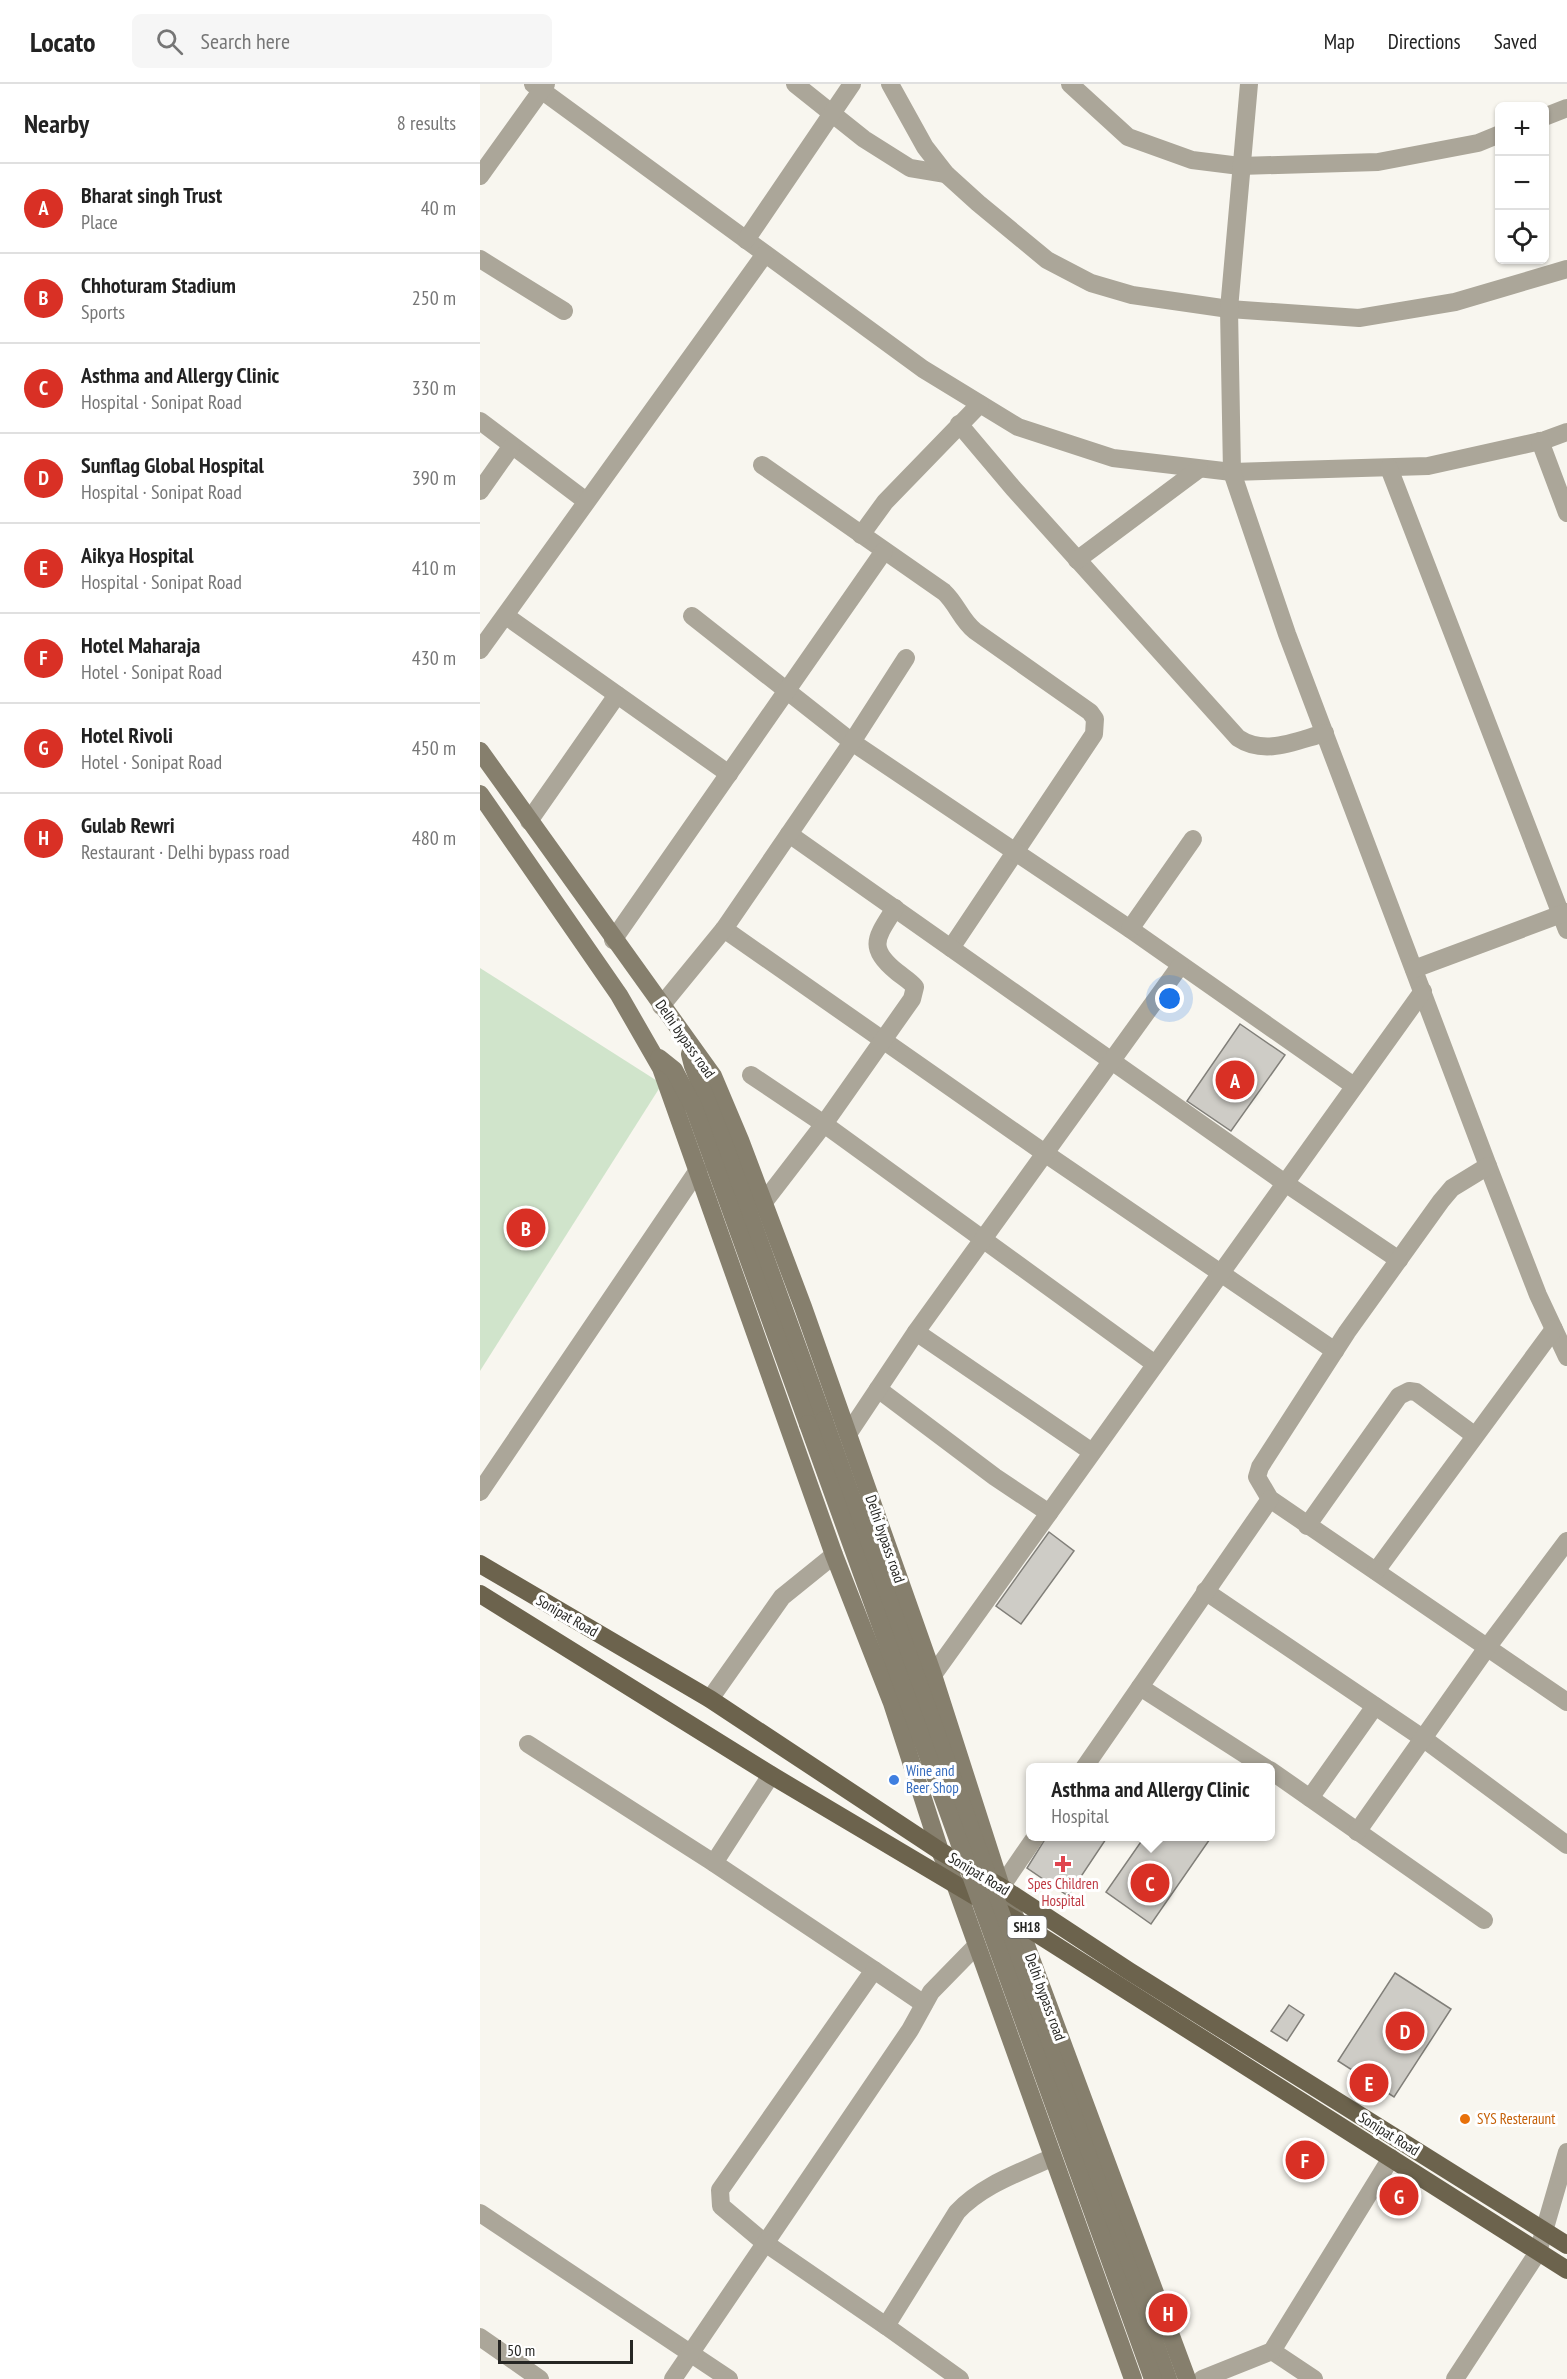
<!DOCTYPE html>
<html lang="en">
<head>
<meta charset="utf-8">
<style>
	body { margin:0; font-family:"PT Sans Narrow",sans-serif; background:#f6f6f6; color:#222 }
	.controls { position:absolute; right:18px; top:18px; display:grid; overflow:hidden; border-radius:9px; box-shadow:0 2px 4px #0004 }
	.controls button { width:54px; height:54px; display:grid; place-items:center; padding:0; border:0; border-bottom:2px solid #e0e0e0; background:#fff; color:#222; font:30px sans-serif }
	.scale { position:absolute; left:18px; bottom:15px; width:135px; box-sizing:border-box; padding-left:6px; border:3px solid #262623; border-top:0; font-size:16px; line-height:21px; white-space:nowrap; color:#262623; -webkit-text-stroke:4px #fff; paint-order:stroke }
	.you { position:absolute; left:690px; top:915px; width:21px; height:21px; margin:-15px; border:4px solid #fff; border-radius:50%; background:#1a73e8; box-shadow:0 0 0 9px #1a73e833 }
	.badge { display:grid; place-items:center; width:39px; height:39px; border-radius:50%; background:#d93025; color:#fff; font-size:20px; font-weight:700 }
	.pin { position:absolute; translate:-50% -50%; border:3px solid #fff; box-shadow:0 2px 6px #0006 }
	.popup { position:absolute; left:546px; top:1679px; width:249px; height:78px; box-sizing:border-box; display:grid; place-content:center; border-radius:9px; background:#fff; filter:drop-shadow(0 2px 4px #0005); font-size:20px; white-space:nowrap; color:#767676 }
	.popup b { font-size:22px; color:#222 }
	.popup::after { content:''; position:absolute; left:50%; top:100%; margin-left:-12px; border:12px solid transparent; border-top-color:#fff }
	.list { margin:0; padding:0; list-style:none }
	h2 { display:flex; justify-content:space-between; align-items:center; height:78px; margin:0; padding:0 24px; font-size:26px }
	h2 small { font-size:20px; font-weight:400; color:#767676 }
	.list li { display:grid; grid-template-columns:39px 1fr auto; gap:18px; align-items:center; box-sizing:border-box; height:90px; padding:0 24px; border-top:2px solid #e0e0e0 }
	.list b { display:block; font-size:22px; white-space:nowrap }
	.list p { margin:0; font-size:20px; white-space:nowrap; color:#767676 }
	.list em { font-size:20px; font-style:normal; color:#767676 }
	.icon { flex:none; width:33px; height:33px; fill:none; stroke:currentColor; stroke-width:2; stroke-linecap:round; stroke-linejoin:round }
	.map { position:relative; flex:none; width:1087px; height:2295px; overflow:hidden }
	header { display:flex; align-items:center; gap:36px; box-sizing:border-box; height:84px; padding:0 30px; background:#fff; border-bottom:2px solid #e0e0e0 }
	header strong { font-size:28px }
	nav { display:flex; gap:33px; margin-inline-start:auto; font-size:21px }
	.search { width:420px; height:54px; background:#f6f6f6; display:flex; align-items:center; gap:15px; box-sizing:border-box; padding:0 21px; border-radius:9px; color:#767676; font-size:22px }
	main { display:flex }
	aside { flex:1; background:#fff }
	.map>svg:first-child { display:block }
	.park { fill:#d0e4cb }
	.building { fill:#ceccc6; stroke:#817f79; stroke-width:1.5 }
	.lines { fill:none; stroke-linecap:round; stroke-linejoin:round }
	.street { stroke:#aba699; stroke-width:18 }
	.secondary { stroke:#867f6d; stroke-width:18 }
	.primary { stroke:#6c634d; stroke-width:18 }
	.secondary-bridge { stroke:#867f6d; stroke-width:18 }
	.shop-dot { fill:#3f7fe0; stroke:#fff; stroke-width:2 }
	.health-dot { fill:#e0444e; stroke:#fff; stroke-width:2 }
	.food-dot { fill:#e8710a; stroke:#fff; stroke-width:2 }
	.labels { text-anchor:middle; stroke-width:6; stroke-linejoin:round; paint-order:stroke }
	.shield { fill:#fff; stroke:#676765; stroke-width:1.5 }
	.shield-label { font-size:14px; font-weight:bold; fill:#262623 }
	.street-label { font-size:15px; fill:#262623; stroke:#fff }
	.shop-label { font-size:15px; fill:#366cbe; stroke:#fff; text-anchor:start }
	.health-label { font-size:15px; fill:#be3a42; stroke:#fff }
	.food-label { font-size:15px; fill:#c56008; stroke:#fff; text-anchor:start }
</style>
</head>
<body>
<header>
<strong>Locato</strong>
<div class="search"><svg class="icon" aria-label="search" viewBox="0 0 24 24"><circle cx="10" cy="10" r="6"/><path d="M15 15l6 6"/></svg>Search here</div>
<nav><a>Map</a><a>Directions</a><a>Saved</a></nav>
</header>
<main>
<aside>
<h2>Nearby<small>8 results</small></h2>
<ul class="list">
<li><span class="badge">A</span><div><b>Bharat singh Trust</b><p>Place</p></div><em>40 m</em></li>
<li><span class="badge">B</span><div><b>Chhoturam Stadium</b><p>Sports</p></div><em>250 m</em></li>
<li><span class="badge">C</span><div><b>Asthma and Allergy Clinic</b><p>Hospital · Sonipat Road</p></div><em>330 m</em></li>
<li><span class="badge">D</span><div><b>Sunflag Global Hospital</b><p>Hospital · Sonipat Road</p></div><em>390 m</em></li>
<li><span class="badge">E</span><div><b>Aikya Hospital</b><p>Hospital · Sonipat Road</p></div><em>410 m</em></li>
<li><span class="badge">F</span><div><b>Hotel Maharaja</b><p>Hotel · Sonipat Road</p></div><em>430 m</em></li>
<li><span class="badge">G</span><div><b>Hotel Rivoli</b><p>Hotel · Sonipat Road</p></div><em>450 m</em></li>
<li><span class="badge">H</span><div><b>Gulab Rewri</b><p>Restaurant · Delhi bypass road</p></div><em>480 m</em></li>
</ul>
</aside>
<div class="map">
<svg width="1087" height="2295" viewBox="0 0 1087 2295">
	<rect width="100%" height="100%" fill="#f8f6ef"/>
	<polygon class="park" points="0,884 182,1000 0,1287"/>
	<g class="building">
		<polygon points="760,940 805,971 751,1047 707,1017"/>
		<polygon points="569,1448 594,1467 541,1540 516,1522"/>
		<polygon points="567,1752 628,1752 588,1812 547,1784"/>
		<polygon points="665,1752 732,1752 671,1840 626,1808"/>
		<polygon points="915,1889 971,1925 914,2013 858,1977"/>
		<polygon points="809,1921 824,1931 807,1957 791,1947"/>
	</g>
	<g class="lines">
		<g class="street">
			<polyline points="53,0 443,285 538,343 633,374 752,388 948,382 1065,356 1087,348"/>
			<polyline points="315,0 384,55 430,84 466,90"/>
			<polyline points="410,0 445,63 466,90 498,119 567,176 611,199 652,211 749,225 879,234 975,218 1087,185"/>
			<polyline points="590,0 648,53 712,76 760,82 898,78 998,59 1020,50"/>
			<polyline points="769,0 749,225 752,388 807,550 1008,1082 1058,1211 1087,1273"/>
			<polyline points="1064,33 1087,24"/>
			<polyline points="0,92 66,0"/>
			<polyline points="266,156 372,0"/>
			<polyline points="0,175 84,227"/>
			<polyline points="0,337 106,417"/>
			<path d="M479 340 533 404 758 654C785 672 815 657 845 649"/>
			<polyline points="1060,357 1087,429"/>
			<path d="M282 381 464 508C477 520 481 536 495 547L610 628 615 635 614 650 471 864"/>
			<polyline points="909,384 1087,846"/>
			<polyline points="0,407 31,363"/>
			<polyline points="381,451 405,418 500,320"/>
			<polyline points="597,476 719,385"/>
			<polyline points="26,532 249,690"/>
			<polyline points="212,532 372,658 650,845 874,1002"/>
			<polyline points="0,566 285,170"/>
			<polyline points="49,737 137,611"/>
			<polyline points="309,750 805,1099 919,1176"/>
			<polyline points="244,845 566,1070 855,1267"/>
			<polyline points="650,845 713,755"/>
			<polyline points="133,856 404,467"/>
			<polyline points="934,885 1087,828"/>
			<polyline points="181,922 244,845 372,658 426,574"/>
			<polyline points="271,991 344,1040 675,1280"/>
			<polyline points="1008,1082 972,1104 961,1117 867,1248 780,1383 777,1393 790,1415 1087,1618"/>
			<path d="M284 1118 344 1040 432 915 435 903C430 897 423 893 417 888 386 863 397 853 415 824"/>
			<polyline points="436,1248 612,1368"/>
			<polyline points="398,1305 515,1393 569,1429"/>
			<polyline points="368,1350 436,1248 700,882"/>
			<polyline points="0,1408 218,1086"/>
			<polyline points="827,1442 919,1312 929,1307 936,1308 994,1351"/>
			<polyline points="896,1487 1074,1245"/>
			<polyline points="725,1507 944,1655 1087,1761"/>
			<polyline points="453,1591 943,907"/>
			<polyline points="660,1603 786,1684"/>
			<polyline points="230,1615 302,1513 354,1471"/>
			<polyline points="48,1660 234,1779"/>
			<polyline points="604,1684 790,1415"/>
			<polyline points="790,1686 1004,1836"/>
			<polyline points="291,1691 234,1779 394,1886 240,2106 241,2122 285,2159 406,2242"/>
			<polyline points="830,1714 895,1622"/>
			<polyline points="877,1748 1006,1565 1087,1457"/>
			<polyline points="521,1803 556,1752"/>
			<polyline points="394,1886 444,1920"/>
			<polyline points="0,2129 249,2295"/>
			<polyline points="0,2253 60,2295"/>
			<polyline points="792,2267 834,2295"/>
			<polyline points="193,2295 430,1946 451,1908 495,1863"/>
			<path d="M480 2295 406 2242 477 2128C502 2101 539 2089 571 2074"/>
			<polyline points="722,2295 792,2267 911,2074"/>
			<polyline points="975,2295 1058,2168 1087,2068"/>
		</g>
		<g class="secondary">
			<polyline points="0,667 233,992 260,1056 323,1223 453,1591 521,1803 537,1837 707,2295"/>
			<polyline points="0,710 139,911 181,984 354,1471 412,1619 460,1767 475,1800 653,2295"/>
			<polyline points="212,965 210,970 213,982 243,1057 344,1336"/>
			<polyline points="179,974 194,986 214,1024 328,1340"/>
		</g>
		<g class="primary">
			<polyline points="0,1480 230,1615 460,1767 521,1803 649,1887 1087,2161"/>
			<polyline points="0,1510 291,1691 537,1837 1087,2186"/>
		</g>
		<g class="secondary-bridge">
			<polyline points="344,1336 688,2295"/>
			<polyline points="328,1340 673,2295"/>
		</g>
	</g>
	<circle class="shop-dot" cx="414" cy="1696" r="6"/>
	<path class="health-dot" d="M580 1771h6v6h6v6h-6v6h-6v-6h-6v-6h6z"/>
	<circle class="food-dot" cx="985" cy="2035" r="6"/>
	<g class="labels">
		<rect class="shield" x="527.5" y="1832" width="39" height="22" rx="4.5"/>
		<g class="shield-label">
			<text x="547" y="1848">SH18</text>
		</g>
		<g class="street-label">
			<text transform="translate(205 955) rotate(55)" y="5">Delhi bypass road</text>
			<text transform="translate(405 1455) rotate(71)" y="5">Delhi bypass road</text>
			<text transform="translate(87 1532) rotate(30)" y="5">Sonipat Road</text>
			<text transform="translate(499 1790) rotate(31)" y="5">Sonipat Road</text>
			<text transform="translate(565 1913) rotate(70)" y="5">Delhi bypass road</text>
			<text transform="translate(909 2050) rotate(32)" y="5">Sonipat Road</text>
		</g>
		<g class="shop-label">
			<text x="426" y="1692">Wine and<tspan x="426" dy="17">Beer Shop</tspan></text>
		</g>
		<g class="health-label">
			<text x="583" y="1805">Spes Children<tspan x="583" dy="17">Hospital</tspan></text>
		</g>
		<g class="food-label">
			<text x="997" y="2040">SYS Resteraunt</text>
		</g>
	</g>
</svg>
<div class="controls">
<button>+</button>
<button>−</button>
<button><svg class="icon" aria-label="locate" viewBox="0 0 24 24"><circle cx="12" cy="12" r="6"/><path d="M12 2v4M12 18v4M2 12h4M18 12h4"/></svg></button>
</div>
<div class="scale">50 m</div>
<div class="you"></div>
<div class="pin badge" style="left:755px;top:996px">A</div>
<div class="pin badge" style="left:46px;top:1144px">B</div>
<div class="pin badge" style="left:670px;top:1799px">C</div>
<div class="popup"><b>Asthma and Allergy Clinic</b>Hospital</div>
<div class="pin badge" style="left:925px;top:1947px">D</div>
<div class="pin badge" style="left:889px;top:1999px">E</div>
<div class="pin badge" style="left:825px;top:2076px">F</div>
<div class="pin badge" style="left:919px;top:2112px">G</div>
<div class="pin badge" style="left:688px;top:2229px">H</div>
</div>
</main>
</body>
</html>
